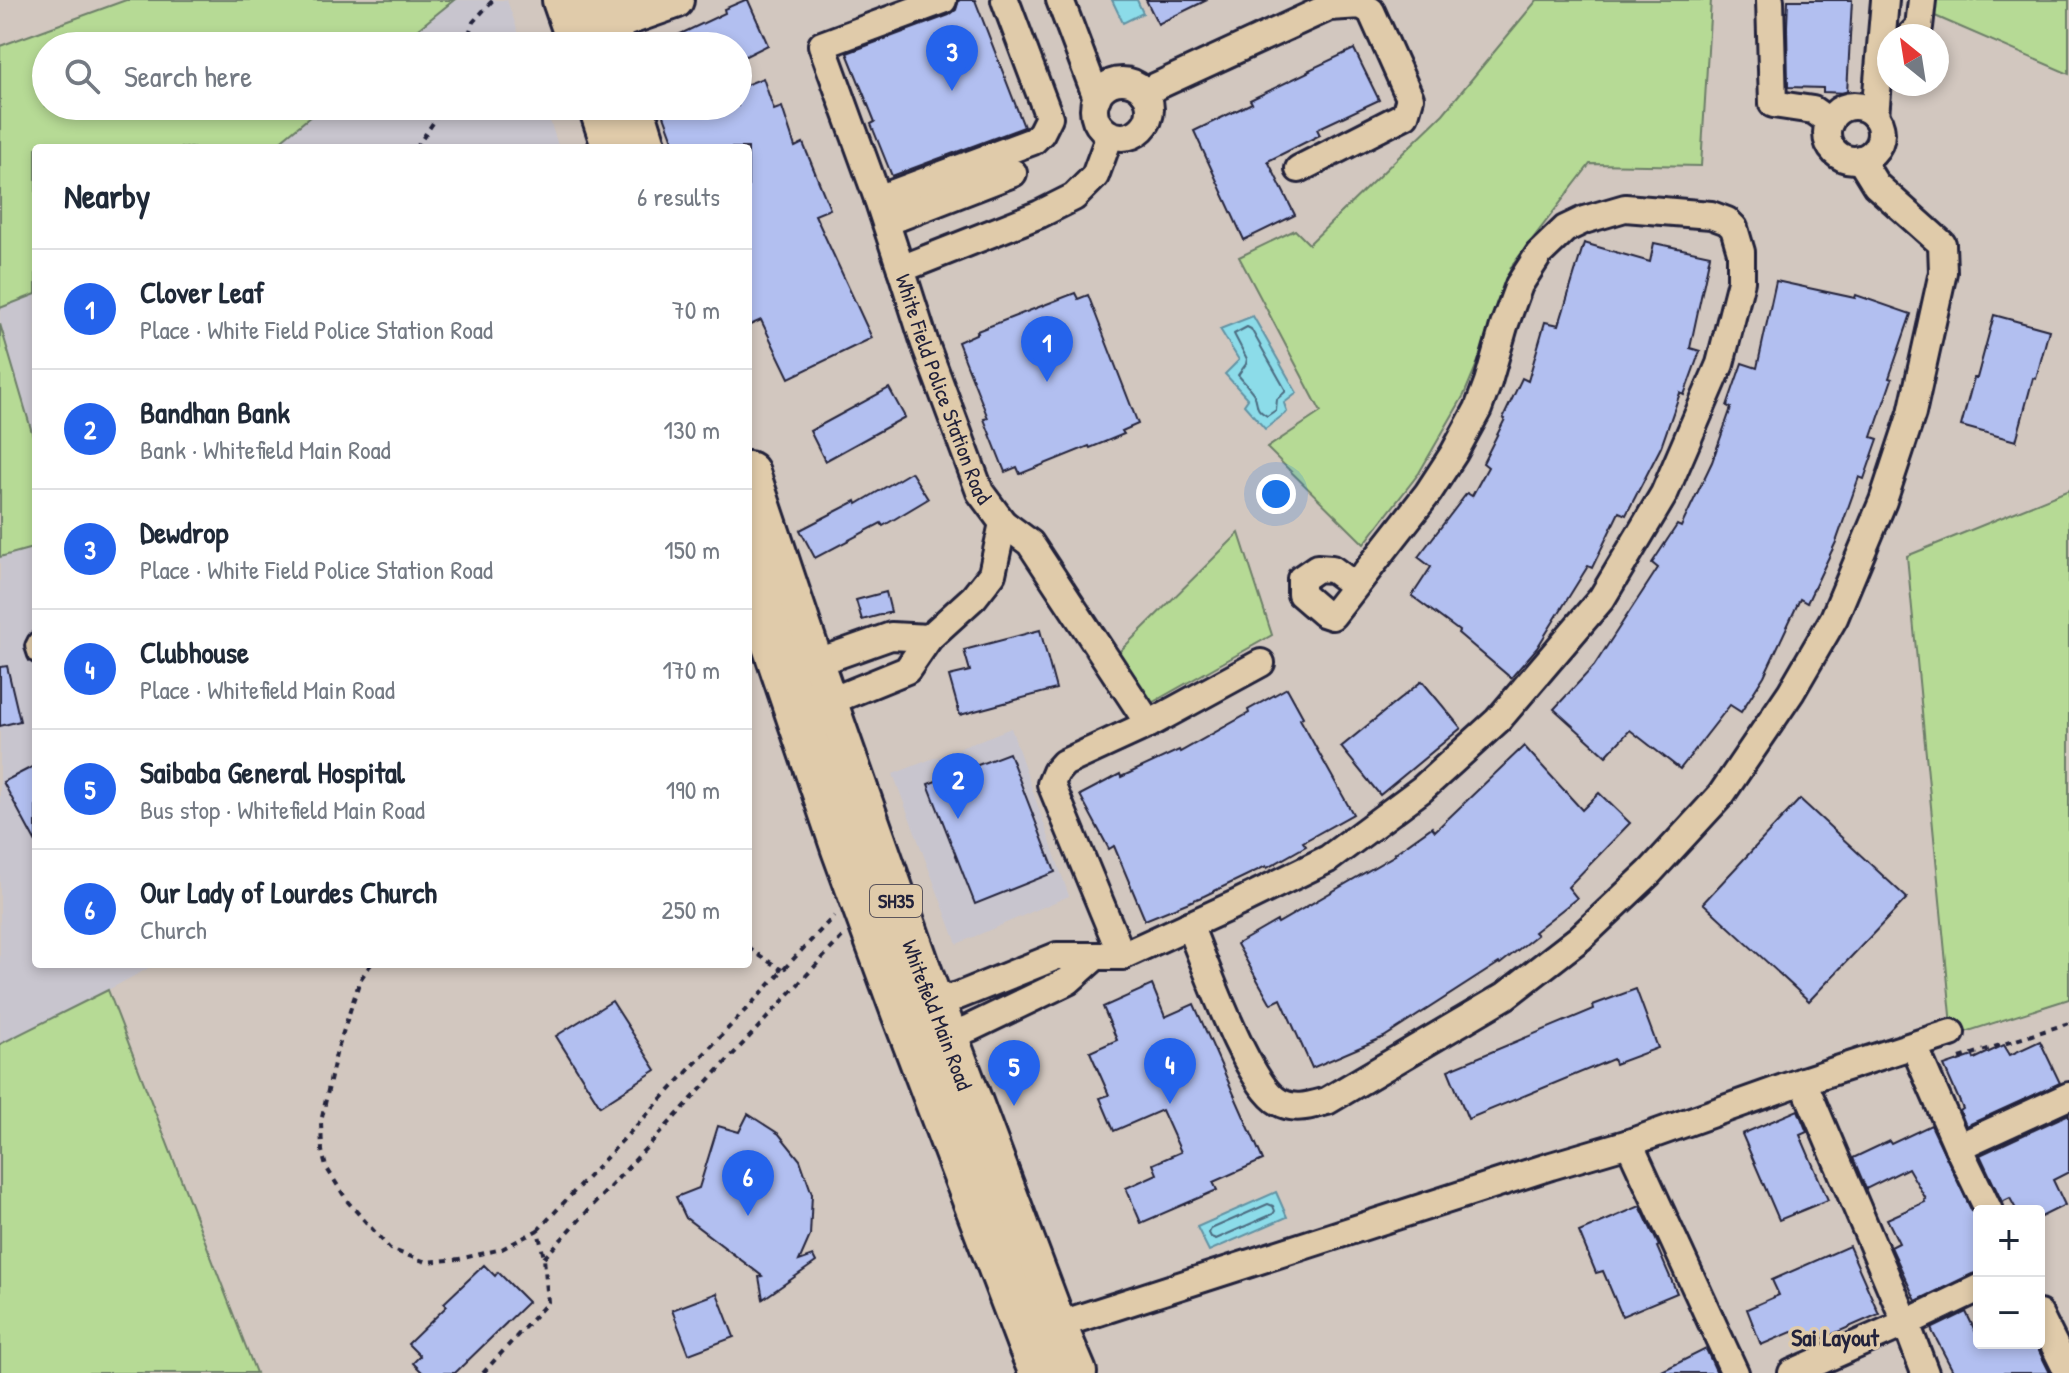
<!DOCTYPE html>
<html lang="en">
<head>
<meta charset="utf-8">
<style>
	body { margin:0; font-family:"Patrick Hand",sans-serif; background:#f6f6f7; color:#1f2937 }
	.controls { position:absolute; right:24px; bottom:24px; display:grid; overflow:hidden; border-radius:8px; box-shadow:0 4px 12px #0003 }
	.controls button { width:72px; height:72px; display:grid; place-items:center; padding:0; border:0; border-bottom:2px solid #e0e1e3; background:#fff; color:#1f2937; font:40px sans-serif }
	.compass { position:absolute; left:1877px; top:24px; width:72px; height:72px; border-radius:50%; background:#fff; box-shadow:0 4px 12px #0003; rotate:330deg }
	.you { position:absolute; left:1276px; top:494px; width:28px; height:28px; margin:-20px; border:6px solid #fff; border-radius:50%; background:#1a73e8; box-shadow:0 0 0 12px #1a73e833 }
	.badge { display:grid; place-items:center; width:52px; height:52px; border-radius:50%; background:#2563eb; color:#fff; font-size:26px; font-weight:700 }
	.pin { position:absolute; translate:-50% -66px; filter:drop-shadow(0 2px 4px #0008) }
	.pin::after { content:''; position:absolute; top:42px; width:28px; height:24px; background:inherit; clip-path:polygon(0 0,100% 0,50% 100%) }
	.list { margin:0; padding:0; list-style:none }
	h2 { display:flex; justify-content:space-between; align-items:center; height:104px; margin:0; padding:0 32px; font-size:34px }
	h2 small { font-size:26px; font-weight:400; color:#747a83 }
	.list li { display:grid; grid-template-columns:52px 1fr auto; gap:24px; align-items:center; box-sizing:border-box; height:120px; padding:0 32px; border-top:2px solid #e0e1e3 }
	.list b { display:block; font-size:30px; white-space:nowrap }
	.list p { margin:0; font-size:26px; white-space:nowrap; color:#747a83 }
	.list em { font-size:26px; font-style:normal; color:#747a83 }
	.icon { flex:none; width:44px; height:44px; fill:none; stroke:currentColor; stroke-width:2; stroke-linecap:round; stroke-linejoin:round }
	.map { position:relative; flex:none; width:2069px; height:1373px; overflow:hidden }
	.search { position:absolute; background:#fff; box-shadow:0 4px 12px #0003; left:32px; top:32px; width:720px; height:88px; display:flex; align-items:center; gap:20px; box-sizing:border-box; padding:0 28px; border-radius:44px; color:#747a83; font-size:30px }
	.panel { position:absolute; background:#fff; box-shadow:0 4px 12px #0003; left:32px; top:144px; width:720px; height:824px; border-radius:8px }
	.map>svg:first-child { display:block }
	.built { fill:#c8c5ce }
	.green { fill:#b6da95; stroke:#6c7e68; stroke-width:2 }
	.water { fill:#8cdce9; stroke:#6292a3; stroke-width:2 }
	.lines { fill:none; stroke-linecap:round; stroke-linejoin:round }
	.shore { stroke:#4c6c81; stroke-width:2 }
	.building { fill:#b2bff0; stroke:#22223b; stroke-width:2 }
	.lane-casing { stroke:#22223b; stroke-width:20 }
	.street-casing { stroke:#22223b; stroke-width:32 }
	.secondary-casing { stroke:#22223b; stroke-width:42 }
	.primary-casing { stroke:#22223b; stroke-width:48 }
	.path { stroke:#22223b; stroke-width:4; stroke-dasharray:6 6; stroke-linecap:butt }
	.lane { stroke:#e0cbaa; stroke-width:14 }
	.street { stroke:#e0cbaa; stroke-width:26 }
	.secondary { stroke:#e0cbaa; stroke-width:36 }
	.primary { stroke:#e0cbaa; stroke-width:42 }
	.labels { text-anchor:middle; stroke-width:7; stroke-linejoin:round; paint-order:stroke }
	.shield { fill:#e0cbaa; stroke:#5b555c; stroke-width:2 }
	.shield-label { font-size:20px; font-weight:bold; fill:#22223b }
	.street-label { font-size:22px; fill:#22223b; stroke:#e0cbaa }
	.neighbourhood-label { font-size:24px; font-weight:bold; fill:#22223b; stroke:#e0cbaa }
</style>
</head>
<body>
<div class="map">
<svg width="2069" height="1373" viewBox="0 0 2069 1373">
	<rect width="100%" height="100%" fill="#d2c7bf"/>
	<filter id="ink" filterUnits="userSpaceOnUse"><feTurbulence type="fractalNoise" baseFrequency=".0125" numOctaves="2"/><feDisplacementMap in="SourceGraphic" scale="16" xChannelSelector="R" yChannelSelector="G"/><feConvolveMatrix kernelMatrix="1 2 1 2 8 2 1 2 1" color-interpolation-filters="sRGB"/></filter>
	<g filter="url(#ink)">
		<g class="built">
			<polygon points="454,0 507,0 523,46 397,46"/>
			<polygon points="323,106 545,106 559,148 272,148"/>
			<polygon points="36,294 36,446 0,324 0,308"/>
			<polygon points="36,547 36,964 156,964 108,990 0,1044 0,557"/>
			<polygon points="1011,728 1069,896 957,944 893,774"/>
		</g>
		<g class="green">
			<polygon points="126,0 454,0 397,46 46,46 46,106 323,106 272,148 36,148 36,294 0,308 0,46"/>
			<polygon points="1537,0 1711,0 1701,166 1590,164 1511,267 1499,311 1464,395 1419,473 1364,544 1267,448 1321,412 1239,257 1295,230 1309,244 1443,114"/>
			<polygon points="1936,0 2069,0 2069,74 1935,16"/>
			<polygon points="0,324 36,446 36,547 0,557"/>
			<polygon points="2069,490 2069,999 1953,1036 1907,556"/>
			<polygon points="1239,533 1272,635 1146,706 1116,655"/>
			<polygon points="108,990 256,1373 0,1373 0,1044"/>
		</g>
		<g class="water">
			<polygon points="1112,0 1137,0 1143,13 1123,23"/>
			<polygon points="1253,316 1297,393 1284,403 1287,412 1265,429 1244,405 1248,399 1225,374 1239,360 1220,329"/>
			<polygon points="1276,1192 1287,1217 1209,1251 1197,1227"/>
		</g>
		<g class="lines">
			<g class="shore">
				<path d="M1247 327 1251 329 1285 389V392L1277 399 1276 410 1267 416C1251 406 1261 405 1253 393 1249 387 1243 381 1238 375L1246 364 1247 359 1234 334Z"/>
				<polygon points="1268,1204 1273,1206 1275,1211 1273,1214 1216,1239 1211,1237 1209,1233 1211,1229"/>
			</g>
		</g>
		<g class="building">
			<polygon points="745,0 748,0 768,45 738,60 738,46 655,46 725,13 724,9"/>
			<polygon points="959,0 975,0 1024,127 892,176 871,124 875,122 847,53 949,15 956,10"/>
			<polygon points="1146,0 1207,0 1158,24"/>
			<polygon points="1788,0 1852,0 1847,93 1823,92 1823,88 1788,87 1787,26"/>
			<polygon points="1354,49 1379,100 1317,129 1320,135 1268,161 1295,215 1244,240 1194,131 1252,103 1250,100 1310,71 1309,70"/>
			<polygon points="763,78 774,110 782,107 795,147 803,143 830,209 815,215 872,338 789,378 761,320 748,326 748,148 676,148 662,110 675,106 738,106 738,88"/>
			<polygon points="1584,243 1650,262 1654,243 1710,255 1690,348 1700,351 1684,395 1680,393 1661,447 1626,515 1619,512 1592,568 1588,566 1537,648 1511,678 1458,633 1459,631 1412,596 1431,567 1418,557 1467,493 1472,496 1488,467 1483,463 1505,419 1503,418 1522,378 1528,381 1545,322 1559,325"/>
			<polygon points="1776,281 1855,298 1856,295 1911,314 1889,378 1892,379 1872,437 1878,439 1864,479 1859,477 1836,542 1807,603 1800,599 1764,676 1741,712 1730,705 1680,769 1630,730 1606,756 1554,709 1594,666 1658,568 1652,563 1677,525 1681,527 1712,462 1731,408 1727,406 1742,363 1757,368"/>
			<polygon points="1075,293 1078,299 1088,295 1138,424 1122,431 1124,434 1090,448 1089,446 1020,474 1017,467 1005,472 984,419 988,418 958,342 978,333 977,331"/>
			<polygon points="1994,315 2049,330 2036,379 2033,378 2016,441 1961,426 1974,378 1977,378"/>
			<polygon points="889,388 905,417 825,461 810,431"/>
			<polygon points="911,472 928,499 883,526 881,523 815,558 800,530 856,501 857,504"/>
			<polygon points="886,592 891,612 862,620 856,600"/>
			<polygon points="1040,630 1056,689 960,715 949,676 970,671 964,650"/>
			<polygon points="7,666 20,721 0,726 0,667"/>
			<polygon points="1422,681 1461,728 1380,795 1341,747"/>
			<polygon points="1287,688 1303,717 1300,719 1353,814 1303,842 1306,846 1267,868 1266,866 1204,896 1145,920 1114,846 1109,849 1080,795 1120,774 1121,777 1179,750 1180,752 1249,713 1248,710"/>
			<polygon points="1524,746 1582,810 1599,793 1630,823 1568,887 1577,898 1534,932 1537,935 1500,964 1499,963 1384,1037 1312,1068 1281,999 1271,1004 1237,944 1277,921 1278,923 1395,855 1394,854 1432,827 1435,831"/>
			<polygon points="1009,753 1055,872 975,904 928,784"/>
			<polygon points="36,765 36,843 3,782"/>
			<polygon points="1800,799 1907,898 1809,1001 1703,903"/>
			<polygon points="1152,985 1165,1017 1194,1004 1263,1160 1213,1182 1217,1190 1141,1223 1126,1188 1157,1174 1153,1164 1181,1152 1162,1110 1114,1131 1100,1098 1109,1095 1090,1052 1117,1040 1103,1007"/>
			<polygon points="1636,989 1658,1048 1615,1064 1613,1059 1468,1119 1448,1070 1594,1009 1593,1005"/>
			<polygon points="612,1001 656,1070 600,1106 556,1036"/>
			<polygon points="2040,1041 2060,1083 1966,1126 1960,1111 1963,1109 1944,1066 1973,1056 1974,1059 2004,1045 2010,1055"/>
			<polygon points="1798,1110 1807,1132 1800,1135 1828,1200 1779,1220 1742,1134"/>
			<polygon points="748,1114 779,1134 800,1160 812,1194 810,1236 799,1261 813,1256 816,1262 763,1299 759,1277 762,1276 686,1218 676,1197 699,1188 718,1126 739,1132"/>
			<polygon points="2069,1114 2069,1172 2053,1180 2065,1205 2039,1218 2039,1211 2017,1211 2010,1198 2002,1202 1980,1155"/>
			<polygon points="1931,1125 1975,1218 1979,1223 1979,1272 1972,1274 1916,1301 1891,1247 1899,1243 1887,1219 1925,1202 1924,1200 1926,1199 1908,1168 1866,1189 1853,1158 1889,1141 1891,1144"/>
			<polygon points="1640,1206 1659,1246 1657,1247 1677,1293 1622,1316 1603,1271 1596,1273 1579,1232"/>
			<polygon points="1849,1246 1879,1314 1801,1348 1794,1331 1761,1345 1747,1309 1779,1295 1772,1280"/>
			<polygon points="484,1265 495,1276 498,1272 528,1302 455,1373 423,1373 413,1363 420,1356 408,1344 447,1306 444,1303"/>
			<polygon points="717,1293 734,1337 689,1354 672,1310"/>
			<polygon points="1966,1312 1979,1339 1979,1343 2035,1343 2050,1373 1954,1373 1931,1329"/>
			<polygon points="1706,1349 1717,1373 1658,1373"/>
		</g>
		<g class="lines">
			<g class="lane-casing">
				<polyline id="lane" points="36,640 33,646 36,655"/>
			</g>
			<g class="street-casing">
				<g id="street">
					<polyline points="1060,0 1097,98"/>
					<polyline points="1770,0 1773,104 1813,110 1830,122"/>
					<polyline points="1910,36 1919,27 1922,0"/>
					<circle cx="1122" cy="109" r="28"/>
					<polyline points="1144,92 1329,7 1361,5 1371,11 1410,98 1405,115 1299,169"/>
					<circle cx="1854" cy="133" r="27"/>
					<polyline points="1875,116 1885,0"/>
					<path id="s1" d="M1110 135 1095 176 1074 197 1040 214 901 269 925 344 980 492 1003 523 1030 543 1149 724 1064 763 1056 772 1051 784 1122 956"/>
					<polyline points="878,199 1033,141 1041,133 1049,117 1005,0"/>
					<polyline points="886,222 1013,173"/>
					<polyline points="901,269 878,199 822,45 943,0"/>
					<polyline points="812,664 891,636 929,638"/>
					<polyline points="826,703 907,670 929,638 974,597 992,574 1003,523"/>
					<polyline points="1149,724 1261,663"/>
					<path d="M1189 925C1205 963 1247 1084 1279 1102 1295 1111 1311 1105 1327 1101L1505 996 1580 938 1649 873 1721 795 1791 692 1834 618 1883 501 1912 413 1943 272 1942 244 1876 185 1860 159"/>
					<polyline points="1096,956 1122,956 1240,902 1328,859 1422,789 1498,720 1602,598 1664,494 1720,364 1741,281 1741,252 1734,228 1727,221 1711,215 1625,208 1584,220 1565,229 1539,254 1519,285 1504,326 1488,382 1478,409 1454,453 1428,493 1332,616 1323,613 1301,594 1301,579 1317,568 1332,569 1355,586"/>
					<polyline points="921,1005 958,996 1057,956 1096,956 1068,981 970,1028 935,1042"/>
					<polyline points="1914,1046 1958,1147 1989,1211"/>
					<polyline points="1803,1081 1906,1323 1925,1373"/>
					<polyline points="1629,1143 1735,1373"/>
					<polyline points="1958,1147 2069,1096"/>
					<polyline points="2039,1314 2068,1373"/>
					<polyline points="1055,1326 1551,1166 1629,1143 1803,1081 1951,1033"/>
					<polyline points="1792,1373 1906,1323 1979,1288"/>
				</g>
			</g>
			<g class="secondary-casing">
				<polyline id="secondary" points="581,33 675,0"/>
			</g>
			<g class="primary-casing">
				<g id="primary">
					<polyline points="564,0 580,46"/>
					<polyline points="598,0 613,46"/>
					<polyline points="600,106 614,148"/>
					<polyline points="632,106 645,148"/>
					<path id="s2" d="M748 473 812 664 927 991 933 1002 1055 1326 1075 1373"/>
					<polyline points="748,569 843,849 902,1010 1027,1339 1041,1373"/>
				</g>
			</g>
			<g class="path">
				<polyline points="465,46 473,22 493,0"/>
				<polyline points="416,148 433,123 440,106"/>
				<polyline points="748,948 782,970"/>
				<polyline points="371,964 360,980 336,1054 321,1122 322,1151 326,1167 348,1202 390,1249 426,1262 459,1259 502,1249 538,1230"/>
				<polyline points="1960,1058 2069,1023"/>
				<polyline points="544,1258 842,937"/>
				<polyline points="483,1373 548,1302 544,1258 538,1230 834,916"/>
			</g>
			<use href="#lane" class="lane"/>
			<use href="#street" class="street"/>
			<use href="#secondary" class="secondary"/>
			<use href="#primary" class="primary"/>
		</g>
	</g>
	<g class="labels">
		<rect class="shield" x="870" y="885" width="52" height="32" rx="6"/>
		<g class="shield-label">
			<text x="896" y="908">SH35</text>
		</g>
		<g class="street-label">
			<text dy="8" stroke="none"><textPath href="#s1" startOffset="388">White Field Police Station Road</textPath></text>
			<text dy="8" stroke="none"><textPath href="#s2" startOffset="574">Whitefield Main Road</textPath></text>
		</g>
		<g class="neighbourhood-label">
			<text x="1835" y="1346">Sai Layout</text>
		</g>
	</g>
</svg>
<div class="controls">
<button>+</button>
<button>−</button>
</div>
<svg class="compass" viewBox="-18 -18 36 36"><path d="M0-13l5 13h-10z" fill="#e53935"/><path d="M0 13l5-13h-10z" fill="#747a83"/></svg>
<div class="you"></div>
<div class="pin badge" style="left:1047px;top:382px">1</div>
<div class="pin badge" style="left:958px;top:819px">2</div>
<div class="pin badge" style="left:952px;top:91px">3</div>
<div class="pin badge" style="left:1170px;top:1104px">4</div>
<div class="pin badge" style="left:1014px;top:1106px">5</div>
<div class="pin badge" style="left:748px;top:1216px">6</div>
<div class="search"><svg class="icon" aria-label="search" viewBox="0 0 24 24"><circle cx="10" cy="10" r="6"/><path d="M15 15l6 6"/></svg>Search here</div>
<section class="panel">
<h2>Nearby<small>6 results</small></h2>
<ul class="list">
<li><span class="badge">1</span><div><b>Clover Leaf</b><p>Place · White Field Police Station Road</p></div><em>70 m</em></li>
<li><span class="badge">2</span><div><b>Bandhan Bank</b><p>Bank · Whitefield Main Road</p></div><em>130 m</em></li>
<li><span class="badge">3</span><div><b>Dewdrop</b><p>Place · White Field Police Station Road</p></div><em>150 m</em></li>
<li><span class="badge">4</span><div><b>Clubhouse</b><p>Place · Whitefield Main Road</p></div><em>170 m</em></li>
<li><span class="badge">5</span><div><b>Saibaba General Hospital</b><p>Bus stop · Whitefield Main Road</p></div><em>190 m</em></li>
<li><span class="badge">6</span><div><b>Our Lady of Lourdes Church</b><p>Church</p></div><em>250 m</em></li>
</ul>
</section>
</div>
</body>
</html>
